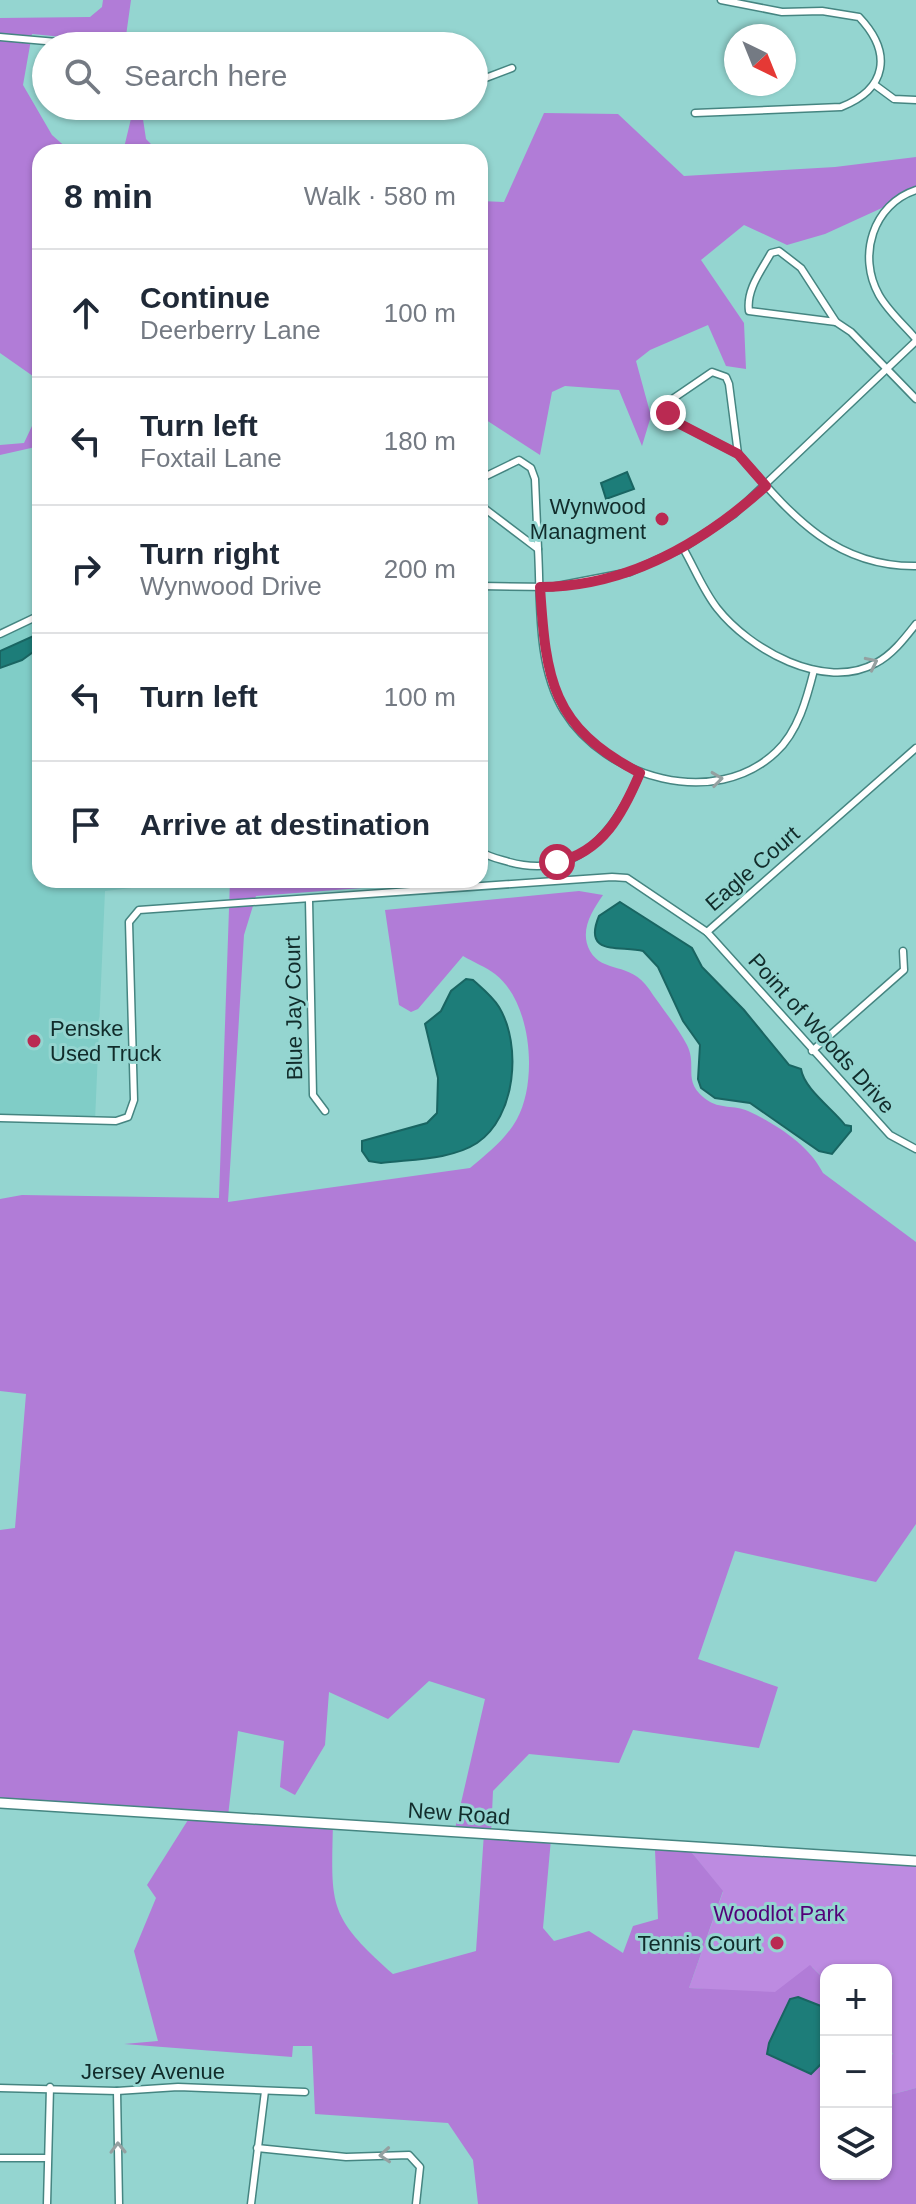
<!DOCTYPE html>
<html lang="en">
<head>
<meta charset="utf-8">
<style>
	body { margin:0; font-family:Arial,sans-serif; background:#f2f2f3; color:#1f2937 }
	.controls { position:absolute; right:24px; bottom:24px; display:grid; overflow:hidden; border-radius:16px; box-shadow:0 2px 6px #0004 }
	.controls button { width:72px; height:72px; display:grid; place-items:center; padding:0; border:0; border-bottom:2px solid #e0e1e3; background:#fff; color:#1f2937; font:40px sans-serif }
	.compass { position:absolute; left:724px; top:24px; width:72px; height:72px; border-radius:50%; background:#fff; box-shadow:0 2px 6px #0004; rotate:137deg }
	.stop { position:absolute; width:24px; height:24px; margin:-18px; border:6px solid #ba2a52; border-radius:50%; background:#fff }
	.stop.end { background:#ba2a52; border-color:#fff; box-shadow:0 2px 8px #0008 }
	.list { margin:0; padding:0; list-style:none }
	h2 { display:flex; justify-content:space-between; align-items:center; height:104px; margin:0; padding:0 32px; font-size:34px }
	h2 small { font-size:26px; font-weight:400; color:#747a83 }
	.list li { display:grid; grid-template-columns:52px 1fr auto; gap:24px; align-items:center; box-sizing:border-box; height:128px; padding:0 32px; border-top:2px solid #e0e1e3 }
	.list b { display:block; font-size:30px; white-space:nowrap }
	.list p { margin:0; font-size:26px; white-space:nowrap; color:#747a83 }
	.list em { font-size:26px; font-style:normal; color:#747a83 }
	.icon { flex:none; width:44px; height:44px; fill:none; stroke:currentColor; stroke-width:2; stroke-linecap:round; stroke-linejoin:round }
	.map { position:relative; flex:none; width:916px; height:2204px; overflow:hidden }
	.search { position:absolute; background:#fff; box-shadow:0 2px 6px #0004; left:32px; top:32px; width:456px; height:88px; display:flex; align-items:center; gap:20px; box-sizing:border-box; padding:0 28px; border-radius:44px; color:#747a83; font-size:30px }
	.panel { position:absolute; background:#fff; box-shadow:0 2px 6px #0004; left:32px; top:144px; width:456px; height:744px; border-radius:24px }
	.map>svg:first-child { display:block }
	.built { fill:#80cdc7 }
	.green { fill:#bd8be1 }
	.forest { fill:#b17cd7; fill-rule:evenodd }
	.water { fill:#1d7d79; stroke:#196562; stroke-width:2 }
	.lines { fill:none; stroke-linecap:round; stroke-linejoin:round }
	.street-casing { stroke:#458581; stroke-width:9 }
	.secondary-casing { stroke:#458581; stroke-width:12 }
	.street { stroke:#fff; stroke-width:6 }
	.secondary { stroke:#fff; stroke-width:9 }
	.oneway { stroke:#94a0a0 }
	.route { stroke:#ba2a52; stroke-width:10 }
	.poi-dot { fill:#ba2a52; stroke:#94d5d0; stroke-width:3 }
	.labels { text-anchor:middle; stroke-width:6; stroke-linejoin:round; paint-order:stroke }
	.poi-label { font-size:22px; fill:#112c2b; stroke:#94d5d0; text-anchor:end }
	.street-label { font-size:22px; fill:#112c2b; stroke:#94d5d0 }
	.park-label { font-size:22px; fill:#530178; stroke:#94d5d0 }
</style>
</head>
<body>
<div class="map">
<svg width="916" height="2204" viewBox="0 0 916 2204">
	<rect width="100%" height="100%" fill="#94d5d0"/>
	<polygon class="built" points="40,615 40,880 203,880 105,891 95,1121 0,1118 0,634"/>
	<polygon class="green" points="688,1848 916,1861 916,2088 886,2096 886,2058 893,2054 886,2044 886,1970 826,1970 826,1981 812,1967 777,1994 689,1988 723,1892"/>
	<g class="forest">
		<polygon points="103,0 131,0 125,43 32,34 23,85 52,135 69,150 123,152 134,106 141,106 146,139 159,152 40,152 40,381 0,353 0,18 90,17 102,7"/>
		<polygon points="544,113 618,114 684,176 835,167 916,157 916,188 895,202 825,234 787,245 744,225 701,260 744,323 746,369 726,366 708,325 650,350 636,361 651,416 642,446 619,390 565,386 552,392 540,455 480,416 480,201 504,202"/>
		<polygon points="40,409 40,446 0,455 0,445 24,443"/>
		<path d="M230 880H468L256 896 244 935 228 1202 470 1168C488 1153 506 1139 517 1119 538 1081 532 1002 495 974 486 967 473 962 463 956L418 1009 411 1012 399 1005 385 910 579 891 603 895C592 911 579 931 590 951 603 974 630 961 649 989 661 1007 677 1026 687 1045 698 1067 681 1081 707 1100 719 1109 735 1105 748 1111 776 1124 809 1145 823 1173L916 1242V1524L876 1582 735 1551 698 1659 778 1687 759 1748 633 1730 619 1763 529 1754 493 1791 491 1834 551 1839 543 1928 554 1941 589 1931 623 1953 633 1926 658 1919 655 1850 688 1848 723 1891 689 1988 775 1992 810 1965 826 1981V2013L768 2054 807 2073 826 2061V2174H886V2096L916 2088V2204H478L473 2160 448 2123 315 2114 312 2046H293L292 2057 124 2044 158 2041 134 1951 156 1898 147 1885 193 1812 0 1801V1530L15 1528 26 1394 0 1391V1199L22 1195 219 1198ZM429 1681 485 1699 455 1829 484 1833 476 1951 393 1974C328 1916 331 1907 333 1822L228 1816 238 1731 284 1741 280 1787 295 1795 325 1745 329 1692 388 1719Z"/>
	</g>
	<g class="water">
		<polygon points="627,472 634,489 606,499 601,483"/>
		<polygon points="40,633 40,647 22,660 0,668 0,651"/>
		<path d="M620 902 692 948 702 967 744 1010 789 1065 801 1069C804 1089 833 1109 845 1125L851 1126V1131L832 1154 819 1151 750 1103 715 1098 701 1088 698 1079 700 1045 683 1021 658 967 643 951C621 945 582 957 599 916Z"/>
		<path d="M466 979 473 980C482 988 493 997 499 1007 522 1045 516 1117 477 1143 451 1160 411 1159 381 1163L369 1161 362 1151V1141L427 1123 437 1113 438 1078 425 1024 441 1011 451 991Z"/>
		<polygon points="798,1997 826,2008 826,2059 811,2074 767,2054 769,2043 790,1999"/>
	</g>
	<g class="lines">
		<g class="street-casing">
			<g id="street">
				<polyline points="0,37 102,46"/>
				<polyline points="474,78 483,79 512,68"/>
				<polyline points="875,85 894,99 916,100"/>
				<path d="M695 113 841 107C887 89 893 53 859 17L822 11 782 12 721 0"/>
				<path d="M916 190C873 204 857 256 879 295 888 311 904 325 916 339"/>
				<path d="M779 251 801 268 836 322 749 311C746 290 761 271 771 253Z"/>
				<polyline points="836,322 851,332 916,399"/>
				<polygon points="712,372 726,377 729,384 738,454 678,423 668,413 671,400"/>
				<path d="M738 454C789 512 832 567 916 566"/>
				<polyline points="480,479 519,460 531,468 535,479 538,549 480,505"/>
				<path d="M683 548C694 567 703 590 717 608 749 649 824 692 876 663 892 655 905 638 916 624"/>
				<path d="M538 549C541 600 536 665 564 711 605 778 715 810 776 752 798 732 807 698 814 670"/>
				<polyline points="480,586 552,587 630,572 683,548 734,514 916,341"/>
				<polyline points="0,634 40,615"/>
				<path d="M480 851C488 857 499 859 509 862 579 881 617 829 640 773"/>
				<polyline points="309,900 313,1095 325,1111"/>
				<polyline points="707,932 916,748"/>
				<polyline points="812,1051 904,970 903,951"/>
				<polyline points="0,1118 116,1121 128,1117 134,1100 129,922 139,910 612,877 627,878 707,932 890,1135 916,1149"/>
				<polyline points="0,2088 117,2091 178,2087 305,2092"/>
				<polyline points="117,2091 119,2204"/>
				<polyline points="257,2148 346,2157 409,2155 420,2167 416,2204"/>
				<polyline points="0,2158 47,2158"/>
				<polyline points="47,2204 50,2087"/>
				<polyline points="251,2204 265,2091"/>
			</g>
		</g>
		<g class="secondary-casing">
			<polyline id="secondary" points="0,1803 916,1861"/>
		</g>
		<use href="#street" class="street"/>
		<use href="#secondary" class="secondary"/>
	</g>
	<defs><path id="oneway-chevron" d="M-2-3.5L2.5 0L-2 3.5" fill="none" stroke-width="1.6" stroke-linecap="round" stroke-linejoin="round" transform="scale(2)"/></defs>
	<g class="oneway">
		<use href="#oneway-chevron" transform="translate(872 663) rotate(-26)"/>
		<use href="#oneway-chevron" transform="translate(717 779) rotate(-7)"/>
		<use href="#oneway-chevron" transform="translate(118 2148) rotate(-91)"/>
		<use href="#oneway-chevron" transform="translate(385 2155) rotate(176)"/>
	</g>
	<g class="lines">
		<path class="route" d="M557 862C603 852 623 813 640 773 551 727 546 679 540 587 627 587 704 542 766 486L738 454 678 423 668 413"/>
	</g>
	<g class="poi-dot">
		<circle cx="662" cy="519" r="8"/>
		<circle cx="34" cy="1041" r="8"/>
		<circle cx="777" cy="1943" r="8"/>
	</g>
	<g class="labels">
		<g class="poi-label">
			<text x="646" y="514">Wynwood<tspan x="646" dy="25">Managment</tspan></text>
			<text x="50" y="1036" text-anchor="start">Penske<tspan x="50" dy="25">Used Truck</tspan></text>
			<text x="761" y="1951">Tennis Court</text>
		</g>
		<g class="street-label">
			<text transform="translate(752 868) rotate(-41)" y="8">Eagle Court</text>
			<text transform="translate(293 1008) rotate(-91)" y="8">Blue Jay Court</text>
			<text transform="translate(822 1033) rotate(48)" y="8">Point of Woods Drive</text>
			<text transform="translate(459 1813) rotate(4)" y="8">New Road</text>
			<text x="153" y="2079">Jersey Avenue</text>
		</g>
		<g class="park-label">
			<text x="779" y="1921">Woodlot Park</text>
		</g>
	</g>
</svg>
<div class="controls">
<button>+</button>
<button>−</button>
<button><svg class="icon" aria-label="layers" viewBox="0 0 24 24"><path d="M12 4l9 5-9 5-9-5zM3 14l9 5 9-5"/></svg></button>
</div>
<svg class="compass" viewBox="-18 -18 36 36"><path d="M0-13l5 13h-10z" fill="#e53935"/><path d="M0 13l5-13h-10z" fill="#747a83"/></svg>
<div class="stop" style="left:557px;top:862px"></div>
<div class="stop end" style="left:668px;top:413px"></div>
<div class="search"><svg class="icon" aria-label="search" viewBox="0 0 24 24"><circle cx="10" cy="10" r="6"/><path d="M15 15l6 6"/></svg>Search here</div>
<section class="panel">
<h2>8 min<small>Walk · 580 m</small></h2>
<ul class="list">
<li><svg class="icon" aria-label="ahead" viewBox="0 0 24 24"><path d="M12 20V5M6 11l6-6 6 6"/></svg><div><b>Continue</b><p>Deerberry Lane</p></div><em>100 m</em></li>
<li><svg class="icon" aria-label="left" viewBox="0 0 24 24"><path d="M17 20v-9H6M10 6l-5 5 5 5"/></svg><div><b>Turn left</b><p>Foxtail Lane</p></div><em>180 m</em></li>
<li><svg class="icon" aria-label="right" viewBox="0 0 24 24"><path d="M7 20v-9h11M14 6l5 5-5 5"/></svg><div><b>Turn right</b><p>Wynwood Drive</p></div><em>200 m</em></li>
<li><svg class="icon" aria-label="left" viewBox="0 0 24 24"><path d="M17 20v-9H6M10 6l-5 5 5 5"/></svg><div><b>Turn left</b></div><em>100 m</em></li>
<li><svg class="icon" aria-label="arrive" viewBox="0 0 24 24"><path d="M6 21V4h12l-3 4 3 4H6"/></svg><div><b>Arrive at destination</b></div></li>
</ul>
</section>
</div>
</body>
</html>
